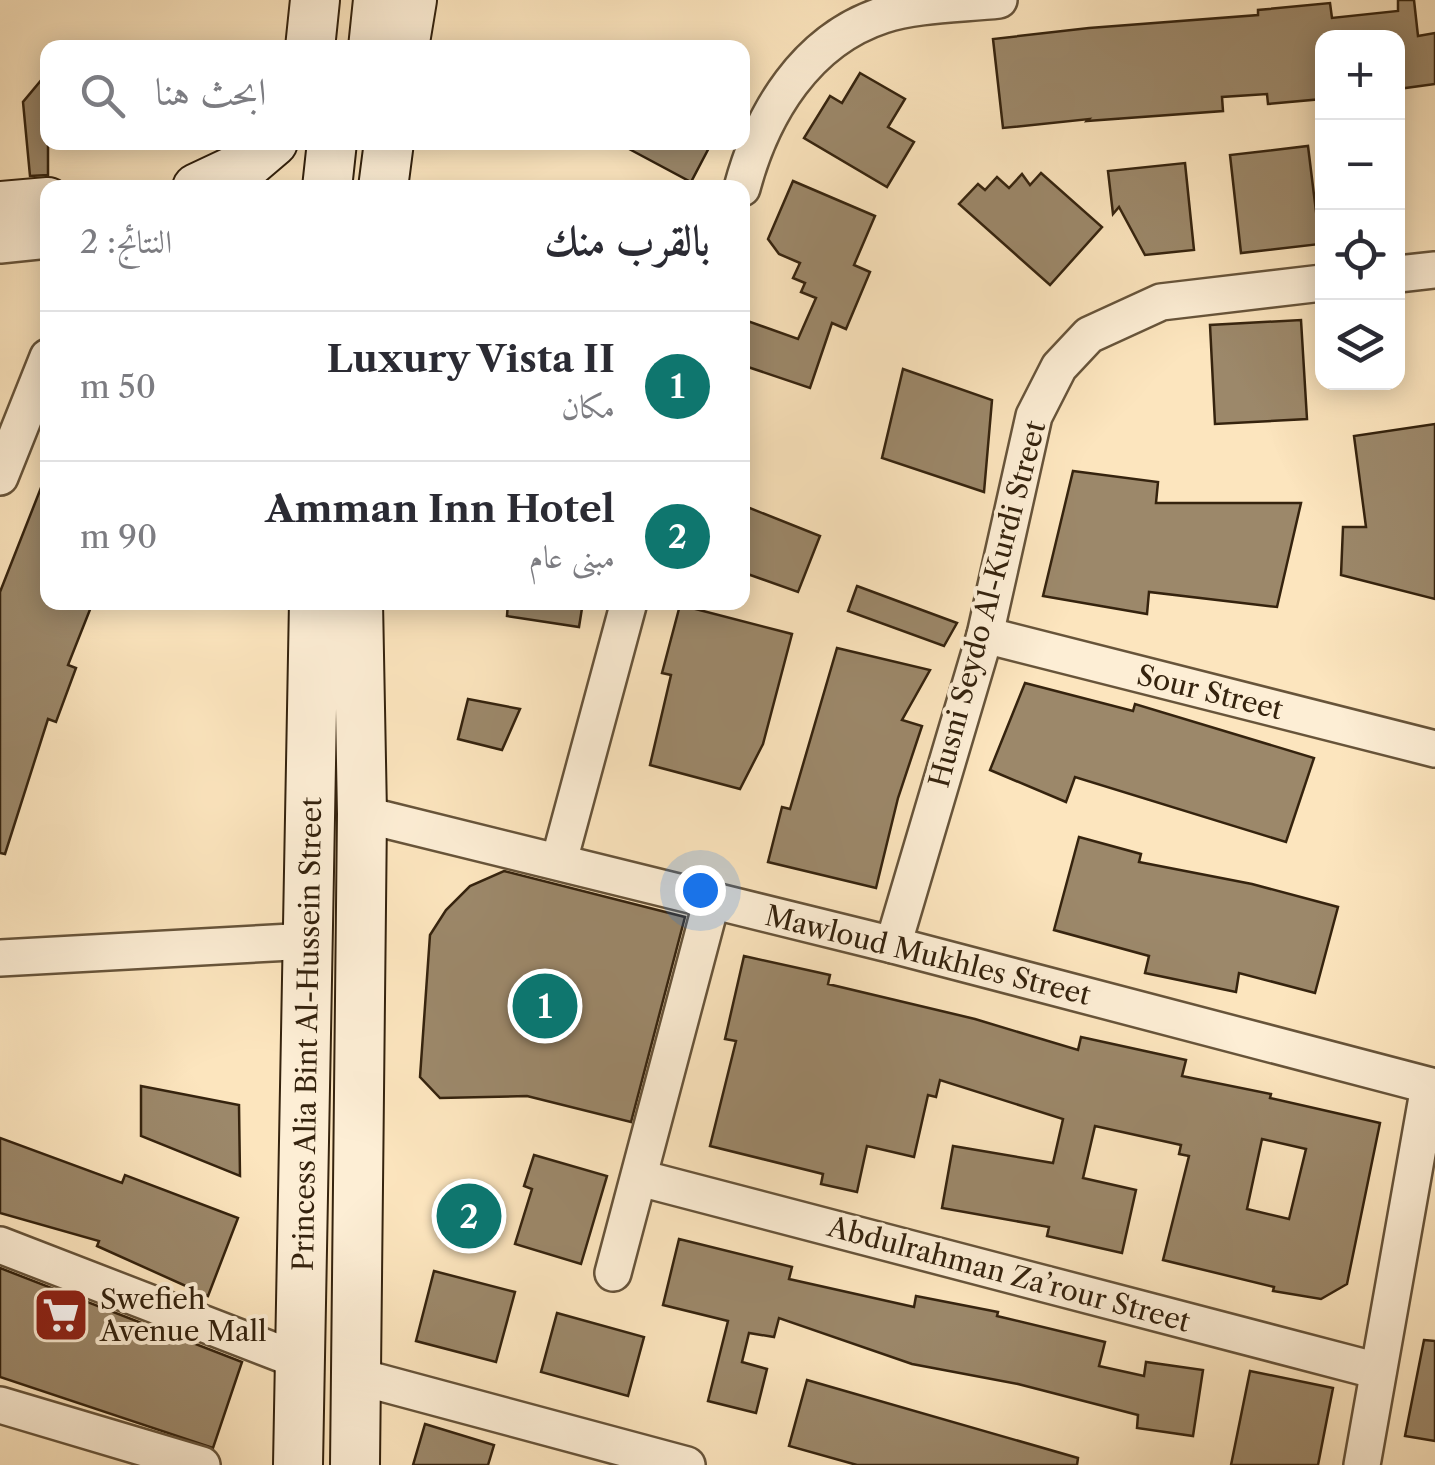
<!DOCTYPE html>
<html lang="ar">
<head>
<meta charset="utf-8">
<style>
	body { margin:0; font-family:"Libre Caslon Text",Amiri,serif; background:#f2f2f3; color:#2b2b33; direction:rtl }
	.controls { position:absolute; right:30px; top:30px; display:grid; overflow:hidden; border-radius:20px; box-shadow:0 5px 25px #0003 }
	.controls button { width:90px; height:90px; display:grid; place-items:center; padding:0; border:0; border-bottom:2px solid #e1e1e2; background:#fff; color:#2b2b33; font:50px sans-serif }
	.you { position:absolute; left:700px; top:890px; width:35px; height:35px; margin:-25px; border:8px solid #fff; border-radius:50%; background:#1a73e8; box-shadow:0 0 0 15px #1a73e833 }
	.badge { display:grid; place-items:center; width:65px; height:65px; border-radius:50%; background:#0f766e; color:#fff; font-size:32px; font-weight:700 }
	.pin { position:absolute; translate:-50% -50%; border:5px solid #fff; box-shadow:0 2px 10px #0006 }
	.list { margin:0; padding:0; list-style:none }
	h2 { display:flex; justify-content:space-between; align-items:center; height:130px; margin:0; padding:0 40px; font-size:42px }
	h2 small { font-size:32px; font-weight:400; color:#7c7c81 }
	.list li { display:grid; grid-template-columns:65px 1fr auto; gap:30px; align-items:center; box-sizing:border-box; height:150px; padding:0 40px; border-top:2px solid #e1e1e2 }
	.list b { display:block; font-size:38px; white-space:nowrap }
	.list p { margin:0; font-size:32px; white-space:nowrap; color:#7c7c81 }
	.list em { font-size:32px; font-style:normal; color:#7c7c81 }
	.icon { flex:none; width:55px; height:55px; fill:none; stroke:currentColor; stroke-width:2; stroke-linecap:round; stroke-linejoin:round }
	.map { position:relative; flex:none; width:1435px; height:1465px; overflow:hidden; direction:ltr }
	.search { position:absolute; background:#fff; box-shadow:0 5px 25px #0003; left:40px; top:40px; width:710px; height:110px; display:flex; align-items:center; gap:25px; box-sizing:border-box; padding:0 35px; border-radius:20px; color:#7c7c81; font-size:38px }
	.panel { position:absolute; background:#fff; box-shadow:0 5px 25px #0003; left:40px; top:180px; width:710px; height:430px; border-radius:20px; direction:rtl }
	.map>svg:first-child { display:block }
	.building { fill:#9c886a; stroke:#35230e; stroke-width:2.5; fill-rule:evenodd }
	.lines { fill:none; stroke-linecap:round; stroke-linejoin:round }
	.street-casing { stroke:#67543a; stroke-width:40 }
	.secondary-casing { stroke:#35230e; stroke-width:52 }
	.street { stroke:#fdeed5; stroke-width:35 }
	.secondary { stroke:#fdeed5; stroke-width:48 }
	.labels { text-anchor:middle; stroke-width:8; stroke-linejoin:round; paint-order:stroke }
	.street-label { font-size:28px; fill:#35230e; stroke:#fdeed5 }
	.poi-label { font-size:28px; fill:#35230e; stroke:#fdeed5; text-anchor:start }
</style>
</head>
<body>
<div class="map">
<svg width="1435" height="1465" viewBox="0 0 1435 1465">
	<rect width="100%" height="100%" fill="#fce5be"/>
	<filter id="stains"><feTurbulence type="fractalNoise" baseFrequency=".002" numOctaves="4"/><feColorMatrix values="0 0 0 0 .2 0 0 0 0 .09 0 0 0 0 .02 0 0 0 .5 -.17"/></filter>
	<radialGradient id="worn" r=".72"><stop offset=".6" stop-color="#630" stop-opacity="0"/><stop offset="1" stop-color="#630" stop-opacity=".3"/></radialGradient>
	<g class="building">
		<polygon points="1398,0 1414,0 1418,36 1435,33 1435,84 1398,89 1398,38 1322,38 1322,99 1268,104 1267,94 1222,97 1223,111 1087,121 1089,119 1003,128 993,39 1089,28 1258,15 1258,10 1330,3 1332,18 1398,11"/>
		<polygon points="48,72 48,175 30,176 23,102"/>
		<polygon points="860,73 905,99 888,127 914,142 887,187 804,138 830,96 842,103"/>
		<polygon points="616,142 712,142 691,182"/>
		<polygon points="1308,146 1320,244 1241,253 1230,155"/>
		<polygon points="1185,163 1194,250 1145,255 1119,207 1113,214 1108,171"/>
		<polygon points="1041,173 1102,227 1050,285 959,204 978,184 985,190 997,177 1009,188 1022,174 1030,185"/>
		<polygon points="793,181 875,216 854,265 870,272 846,329 832,323 810,388 742,365 742,319 798,339 816,298 801,292 805,283 793,278 800,263 779,254 768,239"/>
		<polygon points="1301,320 1307,419 1215,424 1210,325"/>
		<polygon points="903,369 992,400 984,492 882,458"/>
		<polygon points="1435,424 1435,599 1341,575 1343,527 1366,527 1354,436"/>
		<polygon points="1073,471 1158,482 1156,503 1301,503 1277,607 1149,592 1147,614 1043,596"/>
		<polygon points="46,475 48,602 93,602 68,665 76,668 56,722 48,719 5,854 0,853 0,592"/>
		<polygon points="742,505 820,536 798,592 742,572"/>
		<polygon points="857,586 957,623 944,646 848,611"/>
		<polygon points="508,602 583,602 579,627 507,616"/>
		<polygon points="680,605 792,634 763,744 740,789 650,765 671,675 662,673"/>
		<polygon points="837,648 930,670 902,720 922,726 898,798 876,888 768,862 782,807 790,809"/>
		<polygon points="1025,683 1133,711 1135,704 1314,758 1286,842 1075,777 1066,802 990,770"/>
		<polygon points="468,699 520,709 502,750 458,739"/>
		<polygon points="1079,837 1141,854 1139,862 1252,884 1338,907 1315,993 1239,973 1236,992 1145,973 1149,956 1054,930"/>
		<polygon points="504,871 685,917 631,1122 527,1096 440,1098 420,1077 430,935 446,910 470,886"/>
		<path d="M744 956 830 975 828 984 975 1019 1078 1050 1081 1037 1186 1060 1182 1076 1271 1094 1270 1098 1380 1123 1347 1284 1321 1299 1273 1291 1274 1287 1163 1260 1189 1156 1179 1154 1181 1145 1095 1126 1083 1178 1136 1190 1122 1253 1047 1236 1049 1227 942 1208 953 1146 1053 1163 1063 1119 940 1080 936 1097 928 1095 914 1157 867 1146 857 1192 821 1184 823 1174 710 1146 736 1041 725 1039ZM1262 1139 1306 1149 1289 1219 1247 1209Z"/>
		<polygon points="141,1086 239,1105 240,1176 141,1136"/>
		<polygon points="0,1138 122,1183 125,1175 238,1218 208,1296 97,1246 99,1241 0,1213"/>
		<polygon points="534,1155 607,1176 581,1264 515,1244 532,1189 524,1186"/>
		<polygon points="679,1239 792,1267 789,1279 914,1307 916,1296 998,1312 997,1316 1105,1342 1099,1366 1144,1376 1146,1362 1203,1370 1193,1436 1137,1428 1138,1415 1018,1384 912,1364 779,1318 774,1337 749,1333 742,1362 767,1369 756,1413 708,1401 728,1321 663,1305"/>
		<polygon points="0,1268 242,1362 213,1448 0,1377"/>
		<polygon points="434,1271 515,1292 496,1362 416,1341"/>
		<polygon points="557,1313 644,1337 628,1396 541,1372"/>
		<polygon points="1424,1340 1435,1341 1435,1441 1405,1436"/>
		<polygon points="1250,1371 1333,1388 1318,1465 1231,1465"/>
		<polygon points="807,1380 1078,1458 1077,1465 857,1465 789,1446"/>
		<polygon points="425,1424 494,1445 488,1465 413,1465"/>
	</g>
	<g class="lines">
		<g class="street-casing">
			<g id="street">
				<path d="M742 188C762 113 806 40 883 15 916 4 964 4 999 0"/>
				<polyline points="0,245 48,240"/>
				<polyline points="1398,274 1435,270"/>
				<polyline points="0,477 48,357"/>
				<polyline points="985,635 1435,749"/>
				<polyline points="362,814 893,945 1435,1087"/>
				<polyline points="559,861 629,602"/>
				<polyline points="893,945 985,635 1034,416 1059,367 1089,335 1161,302 1322,283"/>
				<polyline points="0,958 310,941"/>
				<polyline points="640,1178 1378,1371"/>
				<polyline points="0,1245 300,1361"/>
				<polyline points="613,1273 712,900"/>
				<polyline points="356,1376 687,1465"/>
				<polyline points="0,1405 202,1465"/>
				<polyline points="1362,1465 1429,1086"/>
			</g>
		</g>
		<g class="secondary-casing">
			<g id="secondary">
				<polyline points="310,48 315,0"/>
				<polyline points="373,48 378,0"/>
				<polyline points="404,48 412,0"/>
				<polyline points="197,188 246,165 273,142"/>
				<polyline points="327,188 332,142"/>
				<polyline points="383,188 389,142"/>
				<polyline points="0,206 48,202"/>
				<polyline points="298,1465 314,602"/>
				<polyline points="355,1465 362,814 358,602"/>
			</g>
		</g>
		<use href="#street" class="street"/>
		<use href="#secondary" class="secondary"/>
	</g>
	<defs>
		<g id="supermarket-square" transform="scale(2.875)"><rect x="-9" y="-9" width="18" height="18" rx="4" fill="#8f2418" stroke="#fdeed5"/><path d="M-6-5.5h2.5l.6 2H6L4.5 2H-2.5L-4.4-4H-6ZM-1.5 3.2a1.3 1.3 0 1 0 .1 0ZM3 3.2a1.3 1.3 0 1 0 .1 0Z" fill="#fff"/></g>
	</defs>
	<g fill-rule="evenodd">
		<use href="#supermarket-square" x="61" y="1315"/>
	</g>
	<g class="labels">
		<g class="street-label">
			<text transform="translate(987 604) rotate(-75)" y="10">Husni Seydo Al-Kurdi Street</text>
			<text transform="translate(1210 692) rotate(14)" y="10">Sour Street</text>
			<text transform="translate(928 955) rotate(14)" y="10">Mawloud Mukhles Street</text>
			<text transform="translate(307 1034) rotate(-89)" y="10">Princess Alia Bint Al-Hussein Street</text>
			<text transform="translate(1009 1274) rotate(15)" y="10">Abdulrahman Za’rour Street</text>
		</g>
		<g class="poi-label">
			<text x="100" y="1309">Swefieh<tspan x="100" dy="32">Avenue Mall</tspan></text>
		</g>
	</g>
	<rect width="100%" height="100%" filter="url(#stains)"/>
	<rect width="100%" height="100%" fill="url(#worn)"/>
</svg>
<div class="controls">
<button>+</button>
<button>−</button>
<button><svg class="icon" aria-label="locate" viewBox="0 0 24 24"><circle cx="12" cy="12" r="6"/><path d="M12 2v4M12 18v4M2 12h4M18 12h4"/></svg></button>
<button><svg class="icon" aria-label="layers" viewBox="0 0 24 24"><path d="M12 4l9 5-9 5-9-5zM3 14l9 5 9-5"/></svg></button>
</div>
<div class="you"></div>
<div class="pin badge" style="left:545px;top:1006px">1</div>
<div class="pin badge" style="left:469px;top:1216px">2</div>
<div class="search"><svg class="icon" aria-label="search" viewBox="0 0 24 24"><circle cx="10" cy="10" r="6"/><path d="M15 15l6 6"/></svg>ابحث هنا</div>
<section class="panel">
<h2>بالقرب منك<small>النتائج: 2</small></h2>
<ul class="list">
<li><span class="badge">1</span><div><b>Luxury Vista II</b><p>مكان</p></div><em>50 m</em></li>
<li><span class="badge">2</span><div><b>Amman Inn Hotel</b><p>مبنى عام</p></div><em>90 m</em></li>
</ul>
</section>
</div>
</body>
</html>
